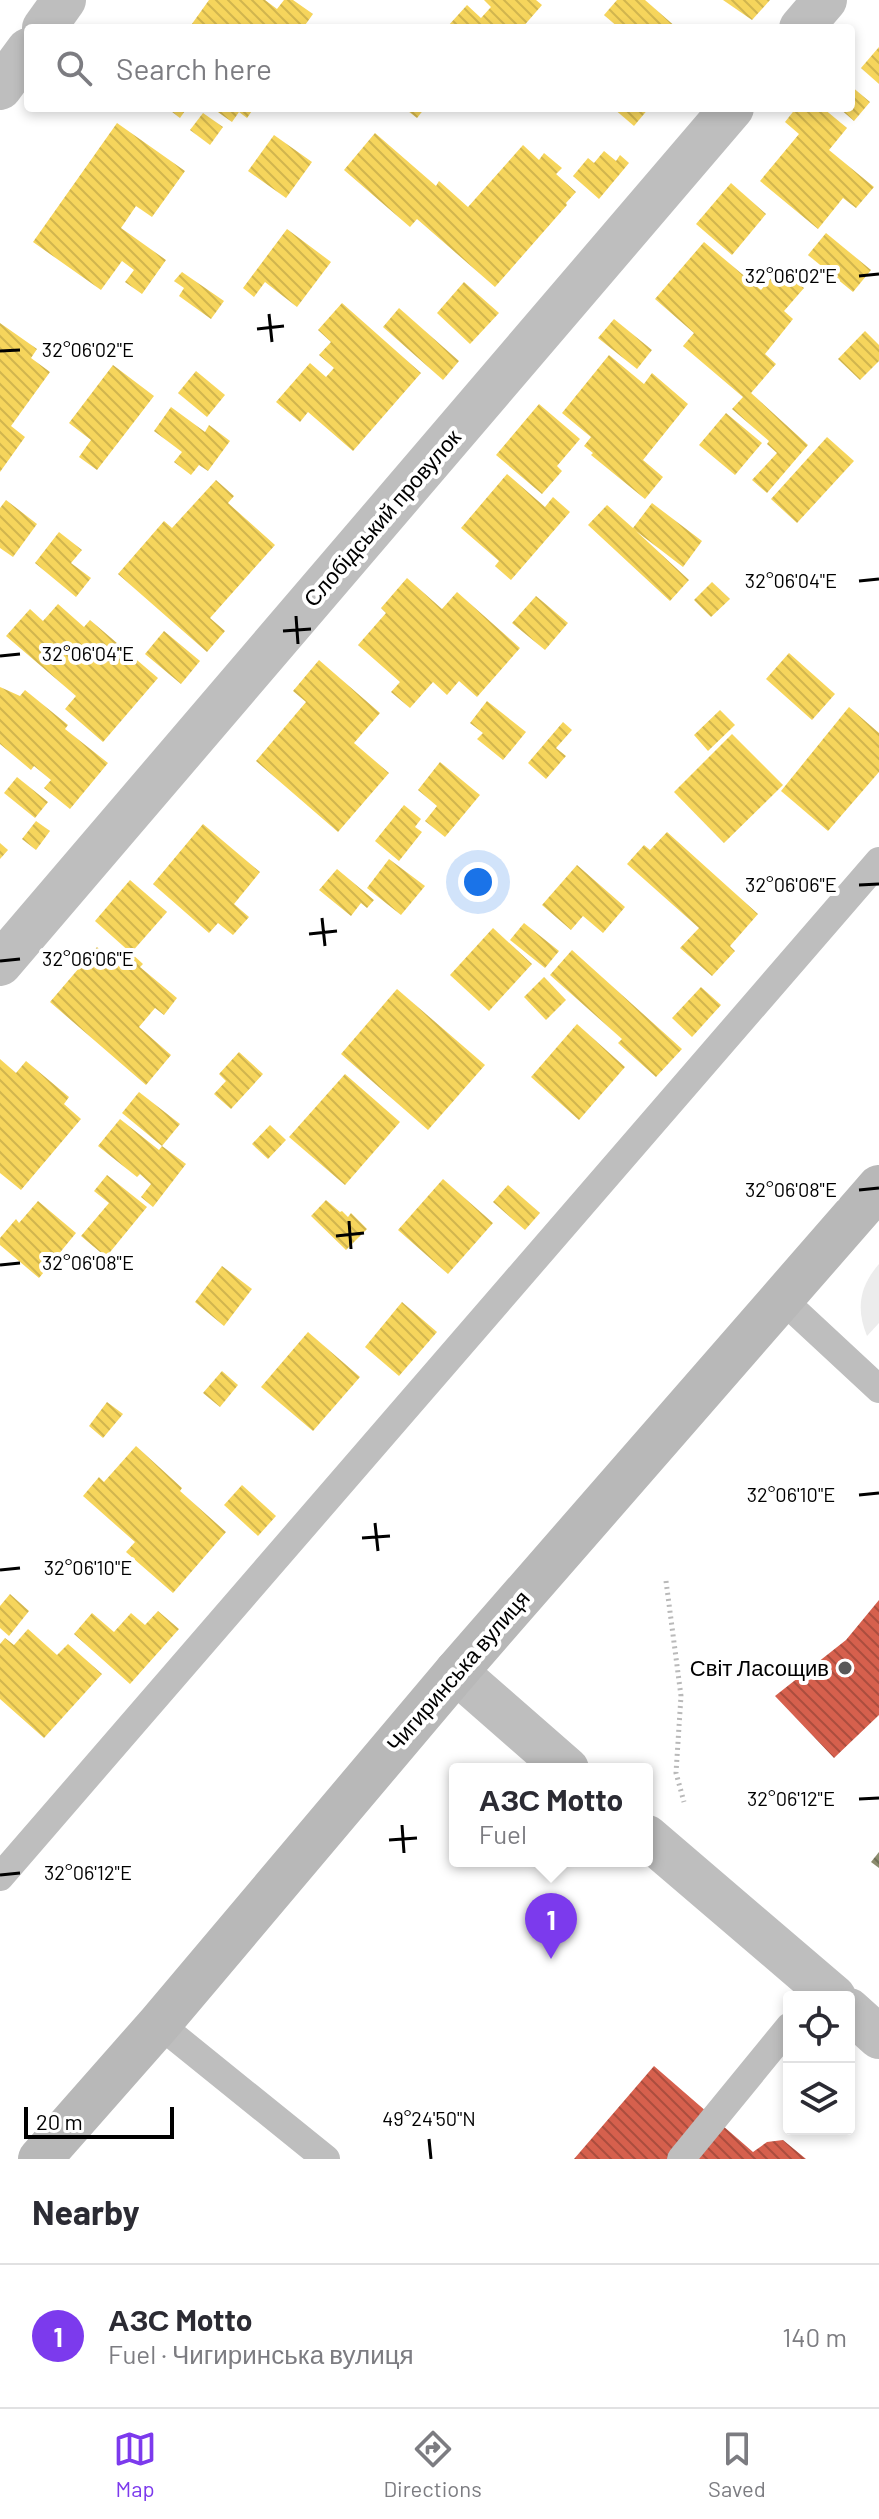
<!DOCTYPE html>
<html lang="en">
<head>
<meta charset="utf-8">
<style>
	body { margin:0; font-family:Barlow,sans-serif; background:#f7f7f7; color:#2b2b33 }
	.controls { position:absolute; right:24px; bottom:24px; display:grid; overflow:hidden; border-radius:8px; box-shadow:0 4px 12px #0003 }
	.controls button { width:72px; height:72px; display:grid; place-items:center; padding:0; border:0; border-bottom:2px solid #e1e1e2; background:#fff; color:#2b2b33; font:40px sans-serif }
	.scale { position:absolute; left:24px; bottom:20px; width:150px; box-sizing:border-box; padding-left:8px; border:4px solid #000; border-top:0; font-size:22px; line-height:28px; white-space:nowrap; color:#000; -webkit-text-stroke:6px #fff; paint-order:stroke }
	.you { position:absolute; left:478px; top:882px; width:28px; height:28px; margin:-20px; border:6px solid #fff; border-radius:50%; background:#1a73e8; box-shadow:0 0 0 12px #1a73e833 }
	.badge { display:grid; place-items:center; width:52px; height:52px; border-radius:50%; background:#7c3aed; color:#fff; font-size:26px; font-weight:700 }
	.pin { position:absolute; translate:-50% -66px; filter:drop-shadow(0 2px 4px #0008) }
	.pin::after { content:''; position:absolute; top:42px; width:28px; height:24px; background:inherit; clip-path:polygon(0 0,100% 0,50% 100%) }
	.popup { position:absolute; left:449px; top:1763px; width:204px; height:104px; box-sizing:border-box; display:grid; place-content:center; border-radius:8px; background:#fff; filter:drop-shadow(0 2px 6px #0005); font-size:26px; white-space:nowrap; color:#7c7c81 }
	.popup b { font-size:30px; color:#2b2b33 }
	.popup::after { content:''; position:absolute; left:50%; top:100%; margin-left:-16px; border:16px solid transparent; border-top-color:#fff }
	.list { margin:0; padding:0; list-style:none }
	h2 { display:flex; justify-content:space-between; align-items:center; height:104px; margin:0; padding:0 32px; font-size:34px }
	h2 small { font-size:26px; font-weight:400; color:#7c7c81 }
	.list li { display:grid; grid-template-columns:52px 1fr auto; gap:24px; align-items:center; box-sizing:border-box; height:144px; padding:0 32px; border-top:2px solid #e1e1e2 }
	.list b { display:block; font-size:30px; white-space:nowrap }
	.list p { margin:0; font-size:26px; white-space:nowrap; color:#7c7c81 }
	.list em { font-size:26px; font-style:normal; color:#7c7c81 }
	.icon { flex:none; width:44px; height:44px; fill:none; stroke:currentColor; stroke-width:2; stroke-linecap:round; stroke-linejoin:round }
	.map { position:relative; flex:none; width:879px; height:2159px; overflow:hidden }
	.search { position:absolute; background:#fff; box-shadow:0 4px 12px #0003; left:24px; right:24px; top:24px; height:88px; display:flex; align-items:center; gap:20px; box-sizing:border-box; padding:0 28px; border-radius:8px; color:#7c7c81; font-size:30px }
	.sheet { height:248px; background:#fff }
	nav { display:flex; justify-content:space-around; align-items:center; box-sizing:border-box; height:112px; border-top:2px solid #e1e1e2; background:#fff; font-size:22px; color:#7c7c81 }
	nav a { display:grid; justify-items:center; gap:4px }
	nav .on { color:#7c3aed }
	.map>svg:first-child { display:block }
	.grass { fill:#ececec }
	.homes { fill:url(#homes-back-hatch) }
	.shops { fill:url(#shops-back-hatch) }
	.industry { fill:url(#industry-back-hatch) }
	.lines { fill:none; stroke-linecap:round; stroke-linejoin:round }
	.path { stroke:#b9b9b9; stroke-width:5; stroke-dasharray:2 4; stroke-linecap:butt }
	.service { stroke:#bebebe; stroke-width:28 }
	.minor { stroke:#bebebe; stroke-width:44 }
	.secondary { stroke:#b8b8b8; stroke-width:44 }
	.ticks { fill:none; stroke:#000; stroke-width:3 }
	.poi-dot { fill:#595959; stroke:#fff; stroke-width:3 }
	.labels { text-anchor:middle; stroke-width:8; stroke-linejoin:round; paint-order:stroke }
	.street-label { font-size:22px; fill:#000; stroke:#fff }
	.poi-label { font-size:22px; fill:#000; stroke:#fff; text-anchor:end }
	.ticks-label { font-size:20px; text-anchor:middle; fill:#000; stroke:#fff; stroke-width:8; stroke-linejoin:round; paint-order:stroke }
</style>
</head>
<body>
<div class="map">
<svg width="879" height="2159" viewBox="0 0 879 2159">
	<defs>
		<pattern id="homes-back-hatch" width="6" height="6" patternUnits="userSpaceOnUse" patternTransform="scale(2)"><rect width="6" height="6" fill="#f6d55c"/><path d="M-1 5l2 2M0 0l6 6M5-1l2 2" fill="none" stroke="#d1b54e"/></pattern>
		<pattern id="shops-back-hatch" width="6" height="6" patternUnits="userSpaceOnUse" patternTransform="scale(2)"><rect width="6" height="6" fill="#d6604d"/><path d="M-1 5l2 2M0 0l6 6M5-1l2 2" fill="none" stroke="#ab4d3e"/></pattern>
		<pattern id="industry-back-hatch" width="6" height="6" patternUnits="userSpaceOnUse" patternTransform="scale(2)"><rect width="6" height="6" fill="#8c8c6e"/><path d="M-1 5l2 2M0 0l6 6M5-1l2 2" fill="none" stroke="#707058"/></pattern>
	</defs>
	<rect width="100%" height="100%" fill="#fff"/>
	<path class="grass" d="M879 1264V1323L867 1336C856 1309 859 1287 879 1264Z"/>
	<g class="homes">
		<polygon points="209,0 265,0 277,9 284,0 293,0 313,14 303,28 189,28"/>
		<polygon points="484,0 536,0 542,5 522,28 448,26 467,5 481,18 491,7"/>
		<polygon points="617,0 645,0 677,28 619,28 604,15"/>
		<polygon points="723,0 770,0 752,20"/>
		<polygon points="879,47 879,84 861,68"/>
		<polygon points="851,86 870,102 854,121 839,108 851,108"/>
		<polygon points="167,108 187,108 180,118"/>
		<polygon points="217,108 254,108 247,118 239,112 232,122 215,110"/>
		<polygon points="404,108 425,108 417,118"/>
		<polygon points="613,108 649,108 634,126"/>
		<polygon points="796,108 823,108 847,128 829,150 874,187 856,208 843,198 818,229 760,181 799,134 785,122"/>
		<polygon points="203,113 223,127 210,145 190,130"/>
		<polygon points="117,123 185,171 152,217 136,206 121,228 166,260 142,294 125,282 134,270 122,261 101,290 33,242"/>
		<polygon points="375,133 436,186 439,181 468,207 523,145 539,160 544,153 562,168 556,174 576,192 566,203 567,205 495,287 417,219 410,227 344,170"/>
		<polygon points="274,135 312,162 286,198 248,171"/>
		<polygon points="604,151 616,161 620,155 629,163 599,199 573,176 588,158 594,163"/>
		<polygon points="731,183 766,214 732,255 696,224"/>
		<polygon points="287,229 331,262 297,307 265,282 254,297 243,288"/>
		<polygon points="826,233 871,270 853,292 808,255"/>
		<polygon points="704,242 761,290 781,267 804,288 784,311 793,319 765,354 776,364 751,393 808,445 767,493 752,480 777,453 767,444 769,441 732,409 743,397 683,346 694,333 655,299"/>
		<polygon points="182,272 224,301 211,319 179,296 184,288 174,281"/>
		<polygon points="464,282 499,313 470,344 437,313"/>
		<polygon points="342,303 421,373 353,451 308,412 300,422 276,402 310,363 326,377 334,368 319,355 331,342 318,330"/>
		<polygon points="399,308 459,361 443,380 383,327"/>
		<polygon points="614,319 652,350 637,369 598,338"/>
		<polygon points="0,323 37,349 31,358 50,372 11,426 25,437 0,472"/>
		<polygon points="865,331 879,345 879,361 860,380 838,359"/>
		<polygon points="609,355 644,384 652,373 688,404 643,460 663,477 645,499 591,455 593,453 584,446 591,437 562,413"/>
		<polygon points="113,365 154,396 97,470 79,457 91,440 69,423"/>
		<polygon points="196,371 225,395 207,417 178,393"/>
		<polygon points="539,404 580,439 557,466 562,471 542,494 496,455"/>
		<polygon points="171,407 205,432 209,425 230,441 208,471 199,465 191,475 174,462 182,452 154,431"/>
		<polygon points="726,413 762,443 735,475 699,445"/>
		<polygon points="827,437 854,461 797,523 771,499"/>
		<polygon points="507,474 545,507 553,497 570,512 511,580 495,566 499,561 461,528"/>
		<polygon points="216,480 234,496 228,503 275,545 210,618 225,631 207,652 118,574 164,521 172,528"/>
		<polygon points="6,500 37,524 13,557 0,548 0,508"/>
		<polygon points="652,503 702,541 683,567 636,531 689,580 670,601 588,525 607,505 633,528"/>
		<polygon points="59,532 82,550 71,563 91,578 76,597 35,563"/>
		<polygon points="407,578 442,609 457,592 520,648 477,697 459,681 447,695 433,682 410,708 391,692 400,682 358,645 386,613 381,608"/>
		<polygon points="712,582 730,599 711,617 694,600"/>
		<polygon points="536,596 568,623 545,650 512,623"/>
		<polygon points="58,604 84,627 90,620 158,678 103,742 65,709 76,696 6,636 30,609 43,621"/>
		<polygon points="164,631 200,661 181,684 145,654"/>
		<polygon points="789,653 835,694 812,720 766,679"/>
		<polygon points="319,660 380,713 354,743 389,773 338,832 256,761 306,702 293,691"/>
		<polygon points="0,687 20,696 25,690 68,725 65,729 108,763 70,809 44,788 51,780 34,766 31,770 0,744"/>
		<polygon points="487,701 526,732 503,760 477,739 483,733 470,723"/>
		<polygon points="849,707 879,733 879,772 828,831 781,791"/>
		<polygon points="720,710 735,725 708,751 694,735"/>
		<polygon points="563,722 572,730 556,748 566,756 546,779 528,763"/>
		<polygon points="732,734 783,785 724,843 674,792"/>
		<polygon points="440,762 480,795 445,837 425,821 437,806 418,790"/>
		<polygon points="17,777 48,802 35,818 4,793"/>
		<polygon points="404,805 421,819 415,827 422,832 399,861 375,841"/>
		<polygon points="36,821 50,831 36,850 22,839"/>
		<polygon points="203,824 260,872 234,904 249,917 233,935 218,923 209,933 153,884"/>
		<polygon points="667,832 758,914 730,946 735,951 712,976 680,948 699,928 627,864 644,845 650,850"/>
		<polygon points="0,843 8,850 0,859"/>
		<polygon points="389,859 425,886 401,915 367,888"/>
		<polygon points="577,865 625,907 603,933 583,916 571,930 542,905"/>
		<polygon points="337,869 374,900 367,908 361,903 351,916 319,890"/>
		<polygon points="130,880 167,912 131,953 95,921"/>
		<polygon points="524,923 559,951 545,968 510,940"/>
		<polygon points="493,928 532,964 489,1011 450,975"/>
		<polygon points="97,947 120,967 131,953 143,964 140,967 177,998 164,1015 155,1008 139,1027 171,1055 146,1085 50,1002"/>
		<polygon points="572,950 682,1049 656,1077 618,1043 622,1039 550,975"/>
		<polygon points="544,977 566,1000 546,1020 524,997"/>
		<polygon points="701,987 721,1005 692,1037 672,1018"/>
		<polygon points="397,989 485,1065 428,1130 341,1054"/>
		<polygon points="577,1024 625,1067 579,1120 531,1077"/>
		<polygon points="239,1052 263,1074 231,1109 214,1094 226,1081 219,1074"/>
		<polygon points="0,1059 16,1073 26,1061 69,1097 64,1104 81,1119 21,1190 0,1173"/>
		<polygon points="345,1074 400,1122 345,1185 289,1137"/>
		<polygon points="139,1092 180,1124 162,1146 122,1113"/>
		<polygon points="120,1119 159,1150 162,1146 186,1164 153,1207 141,1197 151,1184 140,1174 137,1177 98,1146"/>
		<polygon points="270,1125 286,1140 268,1159 252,1144"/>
		<polygon points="107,1175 147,1207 106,1257 81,1236 109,1203 94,1191"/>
		<polygon points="443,1179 493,1223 448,1274 398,1230"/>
		<polygon points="508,1185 540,1213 525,1230 493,1202"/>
		<polygon points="326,1200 340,1212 342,1211 348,1217 351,1213 367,1229 346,1250 311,1216"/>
		<polygon points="38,1201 76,1233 39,1278 0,1245 0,1238 16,1219 19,1223"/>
		<polygon points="222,1266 252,1289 224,1326 195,1302"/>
		<polygon points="402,1302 437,1332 399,1376 365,1347"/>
		<polygon points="308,1332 360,1377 313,1431 261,1387"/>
		<polygon points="222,1371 238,1385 220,1407 203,1393"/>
		<polygon points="107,1402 123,1414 103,1438 89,1426"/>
		<polygon points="136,1446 182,1488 180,1491 226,1532 173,1593 126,1552 135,1542 83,1496 99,1477 104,1482"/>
		<polygon points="242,1485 276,1516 258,1536 224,1505"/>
		<polygon points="10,1594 29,1611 9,1636 0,1628 0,1606"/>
		<polygon points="158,1611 179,1629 130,1684 74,1634 92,1613 114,1632 131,1613 145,1625"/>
		<polygon points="28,1629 57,1655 68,1644 102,1674 44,1738 0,1699 0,1644 5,1638 14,1645"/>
	</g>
	<g class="shops">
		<polygon points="879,1600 879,1715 834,1758 775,1696 846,1640"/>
		<polygon points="654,2066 753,2152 767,2142 783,2140 806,2159 574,2159"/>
	</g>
	<polygon class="industry" points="879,1852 879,1868 871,1862"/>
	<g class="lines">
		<polyline class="path" points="666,1581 681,1696 676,1773 684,1802"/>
		<g class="service">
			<polyline points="782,1299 879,1389"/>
			<polyline points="0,1877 879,861"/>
			<polyline points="159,2024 326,2159"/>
			<polyline points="681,2159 789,2027"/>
		</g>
		<g class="minor">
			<polyline points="44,28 64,0"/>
			<polyline points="801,28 825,0"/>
			<polyline points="0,88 28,50"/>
			<polyline points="0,964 732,108"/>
			<polyline points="456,1672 567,1769"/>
			<polyline points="647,1837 834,1997"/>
			<polyline points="849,2010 879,2037"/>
		</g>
		<polyline class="secondary" points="40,2159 159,2024 456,1672 879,1187"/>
	</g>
	<path class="ticks" d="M859 276 879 274M269 314 272 342M257 329 284 326M0 351 20 350M859 581 879 579M296 616 298 644M283 631 311 629M0 656 20 654M859 885 879 884M322 918 325 946M309 934 337 931M0 961 20 959M859 1190 879 1188M349 1221 351 1249M336 1236 364 1233M0 1265 20 1263M859 1495 879 1493M375 1523 378 1551M362 1538 390 1536M0 1570 20 1568M859 1799 879 1798M402 1825 404 1853M389 1840 417 1838M0 1875 20 1873M429 2139 431 2159"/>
	<circle class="poi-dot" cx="845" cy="1668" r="8"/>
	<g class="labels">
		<g class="street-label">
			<text transform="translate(382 518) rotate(-49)" y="8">Слобідський провулок</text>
			<text transform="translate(458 1671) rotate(-49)" y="8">Чигиринська вулиця</text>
		</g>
		<g class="poi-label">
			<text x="829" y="1676">Світ Ласощив</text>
		</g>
	</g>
	<g class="ticks-label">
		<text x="791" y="283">32°06'02"E</text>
		<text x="88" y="357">32°06'02"E</text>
		<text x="791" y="588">32°06'04"E</text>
		<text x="88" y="661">32°06'04"E</text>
		<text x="791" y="892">32°06'06"E</text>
		<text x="88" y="966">32°06'06"E</text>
		<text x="791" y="1197">32°06'08"E</text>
		<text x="88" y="1270">32°06'08"E</text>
		<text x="791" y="1502">32°06'10"E</text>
		<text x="88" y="1575">32°06'10"E</text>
		<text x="791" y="1806">32°06'12"E</text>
		<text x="88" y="1880">32°06'12"E</text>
		<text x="429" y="2126">49°24'50"N</text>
	</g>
</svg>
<div class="controls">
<button><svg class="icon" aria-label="locate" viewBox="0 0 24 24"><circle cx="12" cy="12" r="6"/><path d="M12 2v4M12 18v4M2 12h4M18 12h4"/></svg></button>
<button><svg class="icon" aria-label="layers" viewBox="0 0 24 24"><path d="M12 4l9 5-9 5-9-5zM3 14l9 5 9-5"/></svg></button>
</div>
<div class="scale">20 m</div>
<div class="you"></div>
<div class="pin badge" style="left:551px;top:1959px">1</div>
<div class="popup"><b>АЗС Motto</b>Fuel</div>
<div class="search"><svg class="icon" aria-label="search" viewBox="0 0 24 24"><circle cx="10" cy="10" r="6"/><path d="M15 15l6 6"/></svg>Search here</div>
</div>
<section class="sheet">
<h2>Nearby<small></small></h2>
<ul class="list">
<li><span class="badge">1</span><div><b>АЗС Motto</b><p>Fuel · Чигиринська вулиця</p></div><em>140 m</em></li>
</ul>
</section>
<nav>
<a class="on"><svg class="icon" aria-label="map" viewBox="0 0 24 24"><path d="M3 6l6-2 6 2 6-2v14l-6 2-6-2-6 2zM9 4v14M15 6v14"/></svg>Map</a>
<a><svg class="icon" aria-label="directions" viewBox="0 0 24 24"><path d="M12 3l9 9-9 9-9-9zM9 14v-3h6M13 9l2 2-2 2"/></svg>Directions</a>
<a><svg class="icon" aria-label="saved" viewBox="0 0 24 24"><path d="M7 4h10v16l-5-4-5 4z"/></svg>Saved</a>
</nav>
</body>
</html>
